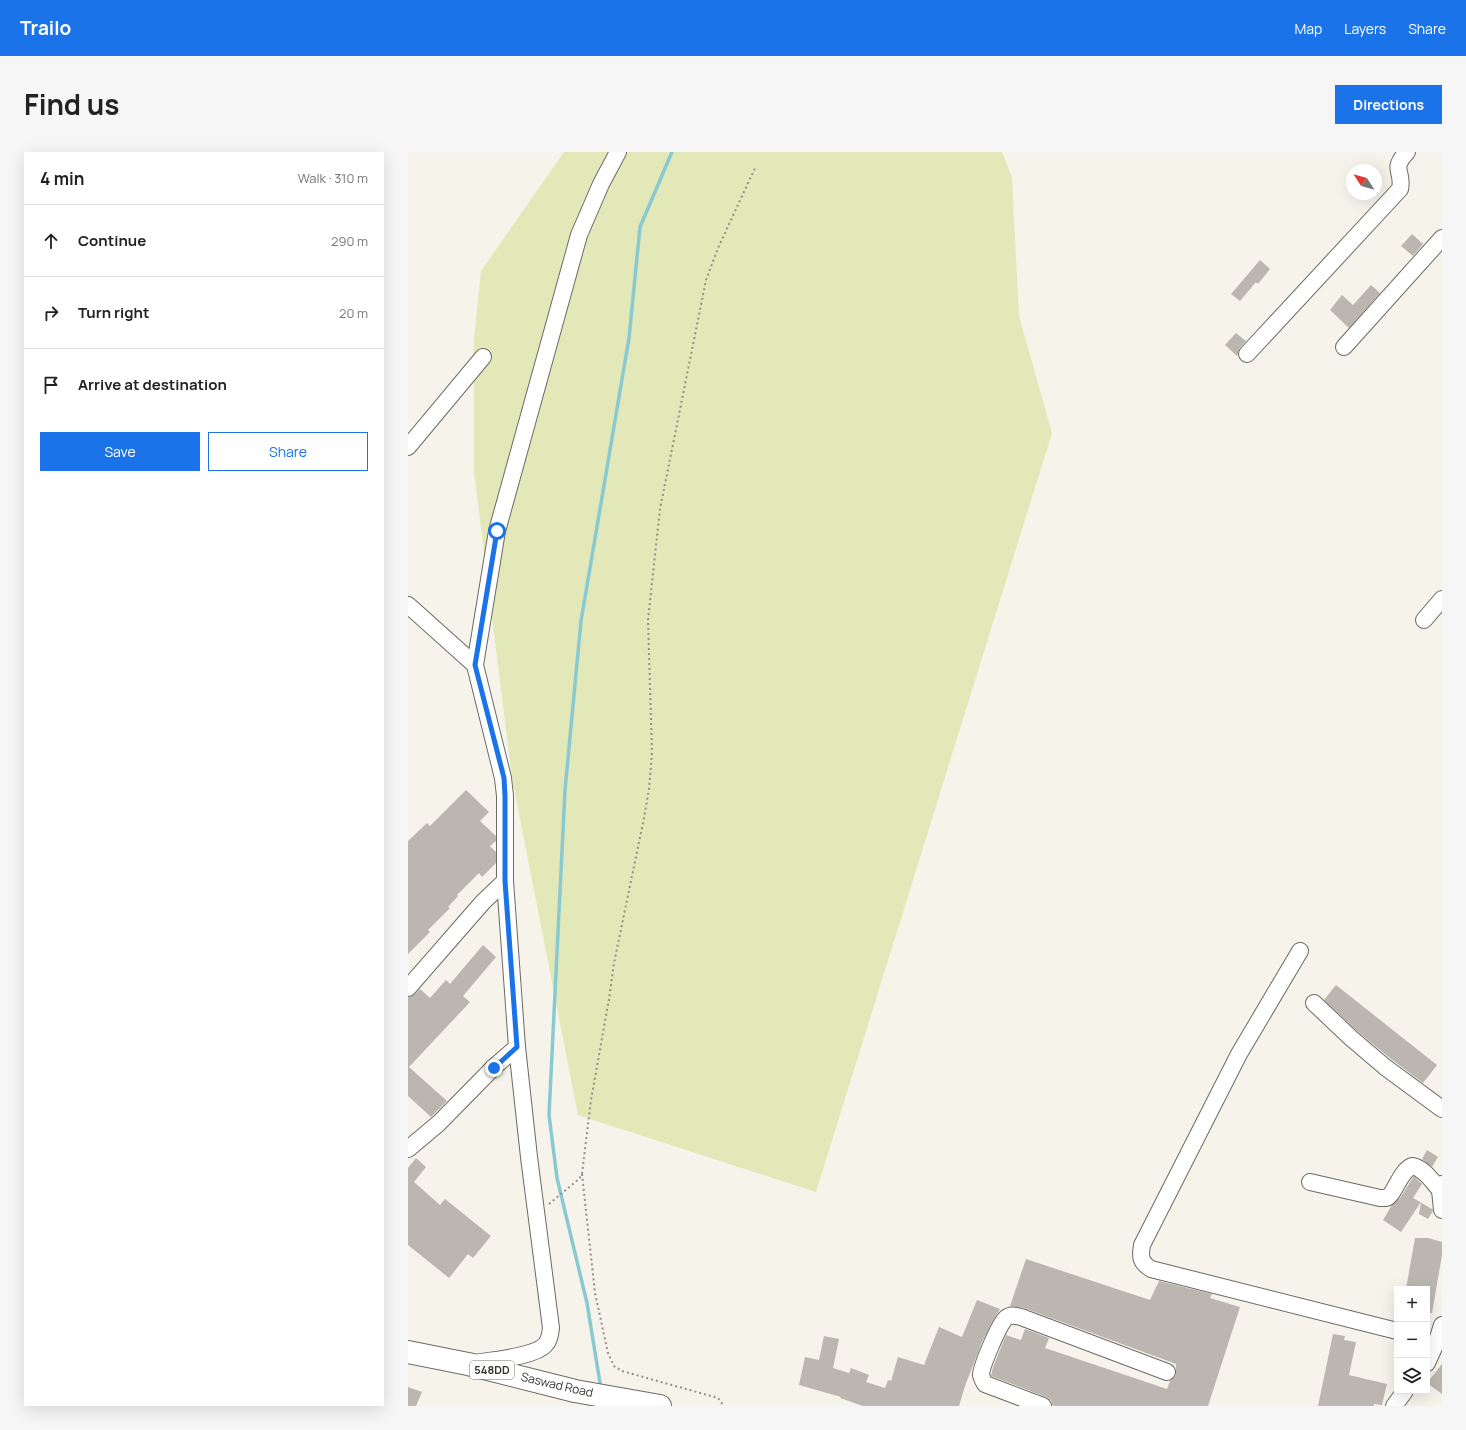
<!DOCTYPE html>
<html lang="en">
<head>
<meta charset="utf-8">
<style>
	body { margin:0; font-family:Manrope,sans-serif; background:#f6f6f6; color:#222 }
	.controls { position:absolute; right:12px; bottom:12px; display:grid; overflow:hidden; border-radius:0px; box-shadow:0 4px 16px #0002 }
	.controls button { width:36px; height:36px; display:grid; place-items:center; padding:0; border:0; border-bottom:1px solid #e0e0e0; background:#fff; color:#222; font:20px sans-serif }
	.compass { position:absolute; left:938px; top:12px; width:36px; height:36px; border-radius:50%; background:#fff; box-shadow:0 4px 16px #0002; rotate:306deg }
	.stop { position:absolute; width:12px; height:12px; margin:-9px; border:3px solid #1a73e8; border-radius:50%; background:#fff }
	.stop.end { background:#1a73e8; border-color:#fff; box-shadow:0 1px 4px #0008 }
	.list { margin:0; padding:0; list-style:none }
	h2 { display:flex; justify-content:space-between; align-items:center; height:52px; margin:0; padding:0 16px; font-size:17px }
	h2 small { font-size:13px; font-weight:400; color:#767676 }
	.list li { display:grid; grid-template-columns:26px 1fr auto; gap:12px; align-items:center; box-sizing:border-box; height:72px; padding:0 16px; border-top:1px solid #e0e0e0 }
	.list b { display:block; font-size:15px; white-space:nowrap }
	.list em { font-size:13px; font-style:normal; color:#767676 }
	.actions { display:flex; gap:8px; padding:12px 16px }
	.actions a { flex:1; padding:9px 0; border:1px solid #1a73e8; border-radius:0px; text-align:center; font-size:14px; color:#1a73e8 }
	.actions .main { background:#1a73e8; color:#fff }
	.icon { flex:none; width:22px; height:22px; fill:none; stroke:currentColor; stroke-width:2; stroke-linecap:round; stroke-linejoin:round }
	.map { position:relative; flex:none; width:1034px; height:1254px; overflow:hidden; border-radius:0px }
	header { display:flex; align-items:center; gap:24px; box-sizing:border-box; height:56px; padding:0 20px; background:#1a73e8; color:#fff }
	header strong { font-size:19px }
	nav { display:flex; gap:22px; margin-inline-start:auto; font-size:14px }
	.intro { display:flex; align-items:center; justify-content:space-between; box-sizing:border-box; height:96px; padding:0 24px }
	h1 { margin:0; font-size:28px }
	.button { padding:10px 18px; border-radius:0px; background:#1a73e8; color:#fff; font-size:14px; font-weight:700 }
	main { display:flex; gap:24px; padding:0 24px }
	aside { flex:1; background:#fff; border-radius:0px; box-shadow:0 4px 16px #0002 }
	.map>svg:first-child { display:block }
	.green { fill:#e3e8b8 }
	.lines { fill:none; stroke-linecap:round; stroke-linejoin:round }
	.stream { stroke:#89cad1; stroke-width:3.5 }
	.building { fill:#bcb6b0 }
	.minor-casing { stroke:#6d6a63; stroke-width:18 }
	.highway-casing { stroke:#6d6a63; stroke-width:24 }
	.path { stroke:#92908a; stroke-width:2; stroke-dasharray:2 3; stroke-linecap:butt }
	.minor { stroke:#fff; stroke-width:16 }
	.highway { stroke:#fff; stroke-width:22 }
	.route { stroke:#1a73e8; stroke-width:5 }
	.labels { text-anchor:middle; stroke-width:3; stroke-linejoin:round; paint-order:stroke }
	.shield { fill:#fff; stroke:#72716f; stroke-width:1 }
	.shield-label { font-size:11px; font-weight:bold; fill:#353431 }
	.street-label { font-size:12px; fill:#353431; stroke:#fff }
</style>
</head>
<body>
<header>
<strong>Trailo</strong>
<nav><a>Map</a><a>Layers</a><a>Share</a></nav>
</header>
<div class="intro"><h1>Find us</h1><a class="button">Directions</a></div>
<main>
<aside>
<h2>4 min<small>Walk · 310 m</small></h2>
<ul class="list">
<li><svg class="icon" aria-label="ahead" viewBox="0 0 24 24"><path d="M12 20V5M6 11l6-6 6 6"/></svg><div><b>Continue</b></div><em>290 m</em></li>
<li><svg class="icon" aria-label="right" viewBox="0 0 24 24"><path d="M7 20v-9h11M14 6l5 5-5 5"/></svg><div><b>Turn right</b></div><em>20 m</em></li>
<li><svg class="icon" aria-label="arrive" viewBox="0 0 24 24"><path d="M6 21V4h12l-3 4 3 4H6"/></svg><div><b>Arrive at destination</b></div></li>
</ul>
<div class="actions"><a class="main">Save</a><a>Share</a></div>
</aside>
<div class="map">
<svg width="1034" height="1254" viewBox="0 0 1034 1254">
	<rect width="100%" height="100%" fill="#f6f3eb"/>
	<polygon class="green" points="156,0 594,0 604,26 611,164 644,281 408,1040 170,963 104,626 66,320 66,187 73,119"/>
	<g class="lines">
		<polyline class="stream" points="193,1237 179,1151 149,1026 141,963 157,638 173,469 221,186 232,75 264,0"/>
	</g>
	<g class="building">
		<polygon points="1004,82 1015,92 1005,104 993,94"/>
		<polygon points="852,108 862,117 850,132 848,130 832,149 823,142"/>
		<polygon points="963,133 972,141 941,176 922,158 934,143 945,153"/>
		<polygon points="828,181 838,189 832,196 829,204 817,193"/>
		<polygon points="58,638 81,660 72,669 88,684 88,689 82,694 88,700 88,711 74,725 71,721 49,743 50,744 40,755 42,756 20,778 22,780 0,802 0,689 19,671 22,674"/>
		<polygon points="75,793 88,805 55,844 62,850 1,915 39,949 23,965 0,944 0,845 7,842 12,837 22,846 38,828 42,832"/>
		<polygon points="928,833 1029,913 1015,931 983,907 949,879 916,848"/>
		<polygon points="1019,998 1030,1005 1024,1015 1014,1007"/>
		<polygon points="8,1006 18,1015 6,1030 32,1053 37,1047 83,1084 65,1106 60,1102 41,1126 0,1093 0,1016"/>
		<polygon points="1006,1024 1014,1032 1005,1046 1024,1057 1025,1059 1020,1067 1011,1062 1013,1050 993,1080 975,1068 984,1053 992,1046"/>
		<polygon points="1007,1086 1020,1086 1034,1090 1034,1103 1024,1161 1019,1161 1019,1137 998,1137"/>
		<polygon points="618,1107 742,1148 751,1129 804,1142 802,1146 832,1155 800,1254 647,1254 644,1253 643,1248 638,1245 583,1224 585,1215 598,1183 613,1188 617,1177 641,1186 637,1196 759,1237 762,1229 765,1227 768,1223 768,1212 616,1156 602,1154"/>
		<polygon points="569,1148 592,1157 583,1172 574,1190 557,1234 551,1254 455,1254 432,1246 433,1245 391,1233 397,1205 411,1208 416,1184 431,1187 425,1216 441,1221 443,1216 461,1223 458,1230 477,1236 480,1228 483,1229 490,1205 516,1213 531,1175 554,1185"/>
		<polygon points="925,1182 937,1184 936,1188 948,1190 941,1223 979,1232 974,1253 966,1252 966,1254 910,1254"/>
		<polygon points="1034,1212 1034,1242 1019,1231"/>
		<polygon points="0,1235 14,1240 8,1254 0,1254"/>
	</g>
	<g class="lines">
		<g class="minor-casing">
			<g id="minor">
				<polyline points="936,195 1034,86"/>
				<path d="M839 202 992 37C996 19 982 18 999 0"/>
				<polyline points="0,295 75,205"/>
				<polyline points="0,453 67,513"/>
				<polyline points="1016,468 1034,447"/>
				<path d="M892 799 831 902 734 1093C732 1105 732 1110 743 1117L989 1179"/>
				<polyline points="0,836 75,750 97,729"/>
				<polyline points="906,851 943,886 977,915 1034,957"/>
				<polyline points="0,997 31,971 86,915 109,895"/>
				<path d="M902 1030 972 1046C972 1046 978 1046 978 1046 987 1043 991 1020 1004 1014 1016 1016 1024 1029 1032 1038"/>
				<polyline points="1034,1032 1032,1038 1034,1058"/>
				<path d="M66 1211C83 1208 126 1205 137 1193 142 1188 142 1182 143 1176L121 1005 109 895 97 729V644L95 626 67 513 89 379 171 83 193 32 210 0"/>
				<polyline points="1019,1211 1029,1189 1034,1173"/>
				<path d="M635 1254 577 1232C575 1229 574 1227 573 1223 573 1215 591 1172 598 1166 603 1162 608 1164 613 1165L759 1220"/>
				<polyline points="986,1254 997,1239"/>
			</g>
		</g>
		<g class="highway-casing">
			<polyline id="highway" points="0,1200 60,1212 167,1239 252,1254"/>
		</g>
		<g class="path">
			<polyline points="174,1022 187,1141 200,1201 206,1214 214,1219 310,1246 316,1254"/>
			<polyline points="141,1052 171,1027 174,1022 183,948 201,847 206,811 236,666 241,637 244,601 240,468 252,357 298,128 310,96 348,14"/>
		</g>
		<use href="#minor" class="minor"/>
		<use href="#highway" class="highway"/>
	</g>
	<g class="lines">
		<polyline class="route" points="86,916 109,895 97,729 97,644 96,626 67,513 89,379"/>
	</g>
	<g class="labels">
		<rect class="shield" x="62" y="1209" width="44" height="18" rx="3"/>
		<g class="shield-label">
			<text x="84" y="1222">548DD</text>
		</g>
		<g class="street-label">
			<text transform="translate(149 1233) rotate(13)" y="4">Saswad Road</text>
		</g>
	</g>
</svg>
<div class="controls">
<button>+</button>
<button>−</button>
<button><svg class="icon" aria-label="layers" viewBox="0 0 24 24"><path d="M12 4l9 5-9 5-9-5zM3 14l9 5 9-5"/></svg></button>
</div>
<svg class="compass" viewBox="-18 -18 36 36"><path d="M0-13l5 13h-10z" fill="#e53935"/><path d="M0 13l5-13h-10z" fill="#767676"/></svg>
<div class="stop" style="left:89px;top:379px"></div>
<div class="stop end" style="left:86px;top:916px"></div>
</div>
</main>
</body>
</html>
